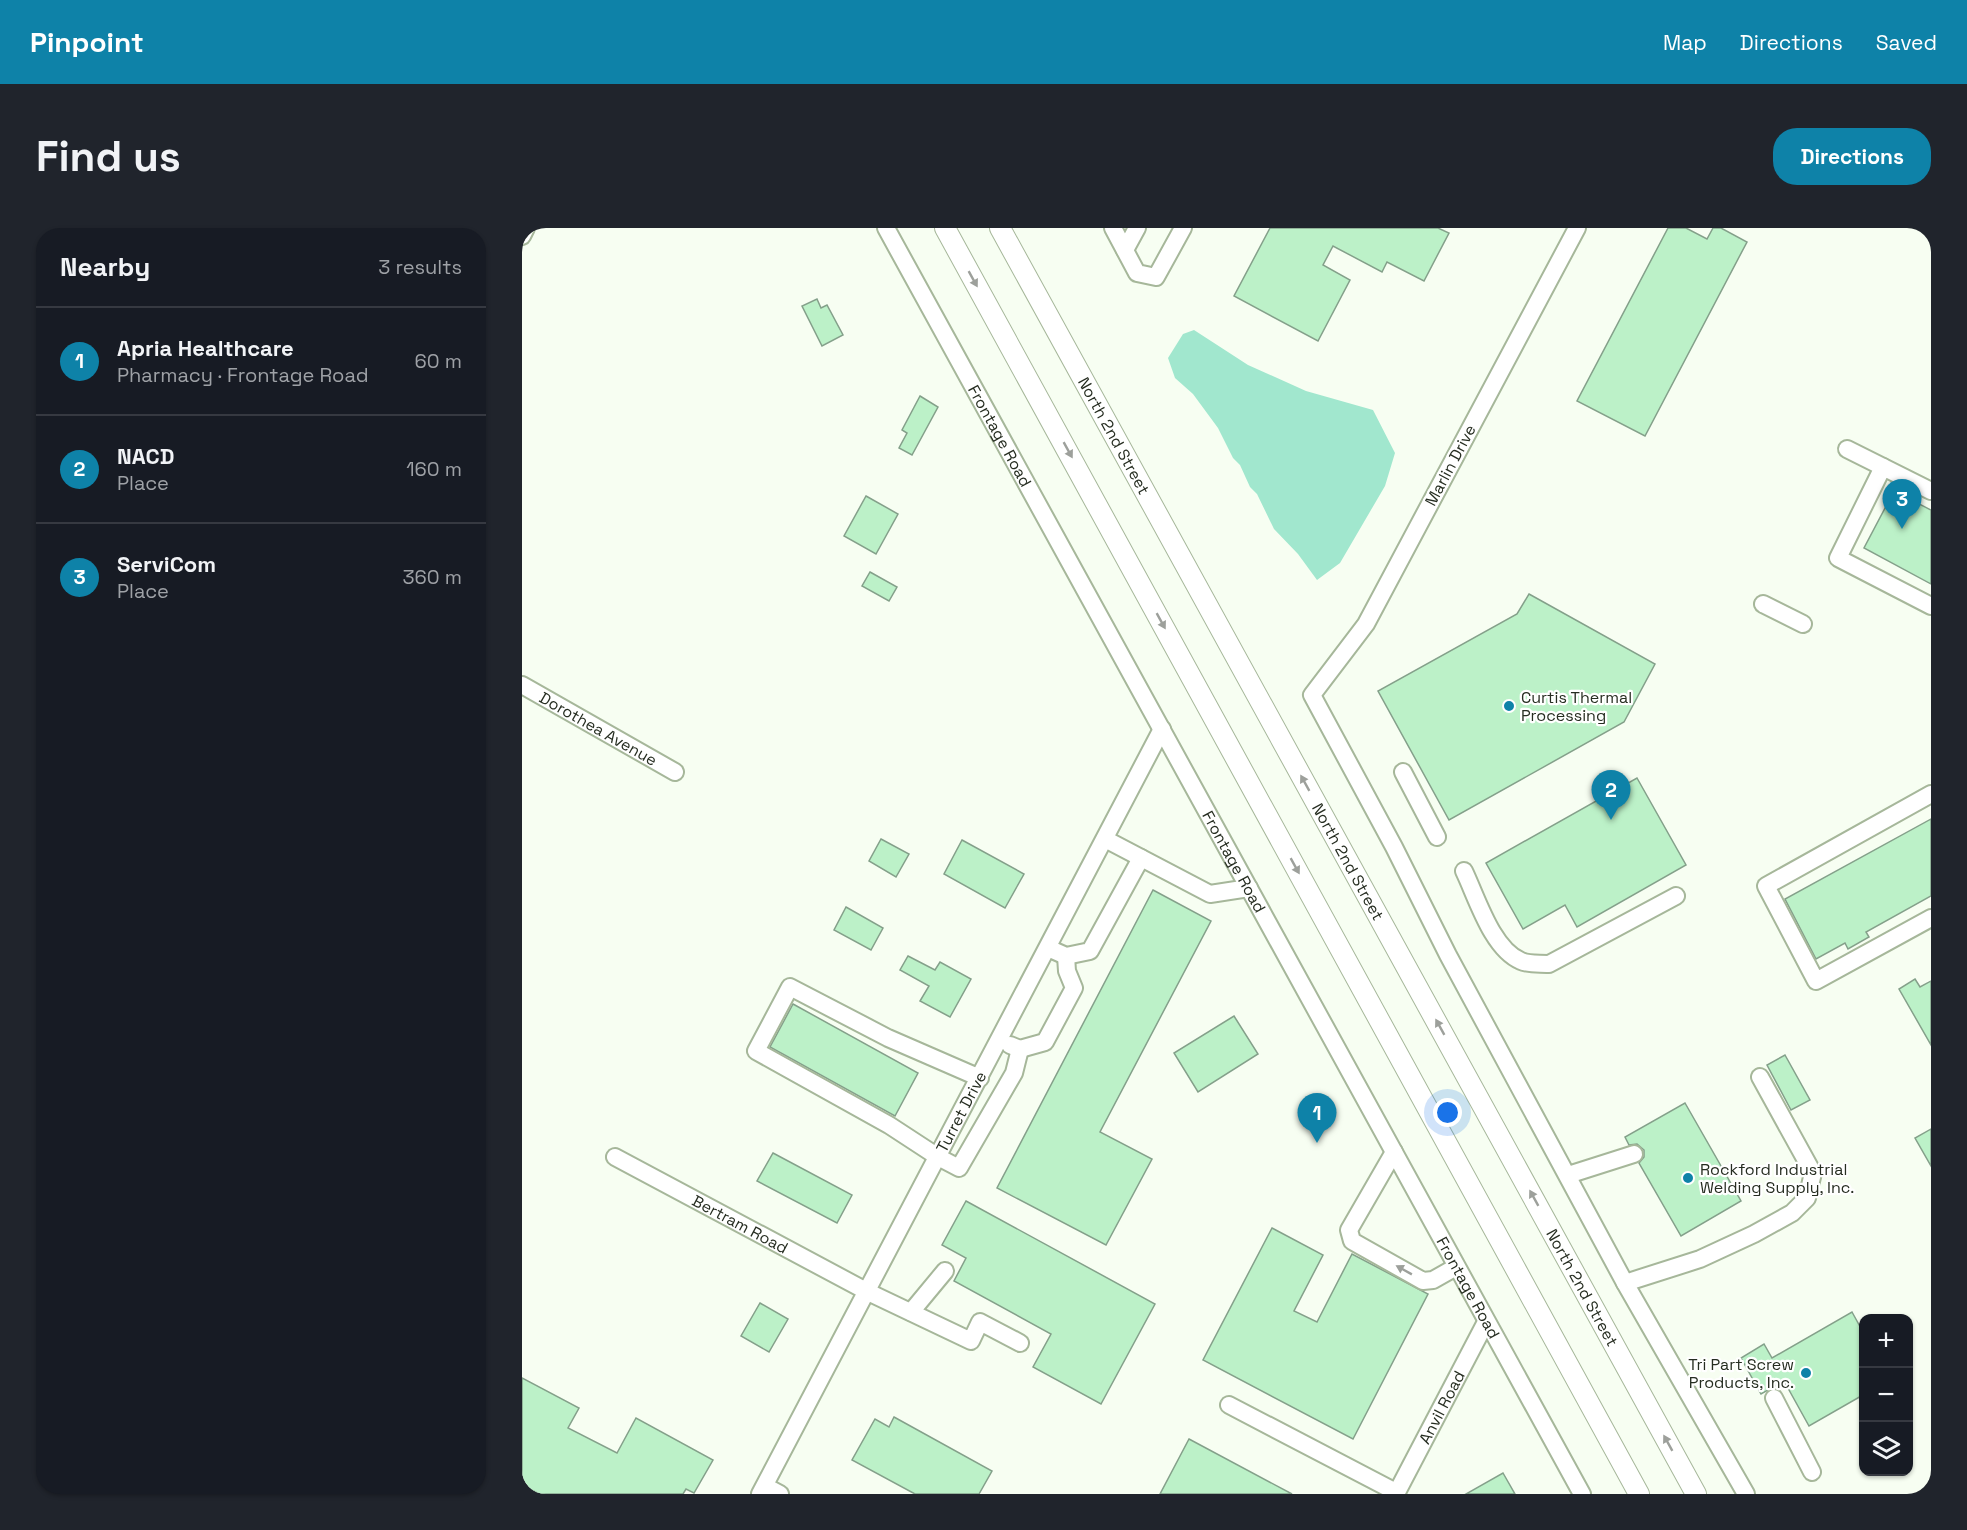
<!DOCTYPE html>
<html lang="en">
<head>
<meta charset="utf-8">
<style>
	body { margin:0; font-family:"Space Grotesk",sans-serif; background:#20242c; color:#f1f3f6 }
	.controls { position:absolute; right:18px; bottom:18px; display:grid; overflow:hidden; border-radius:12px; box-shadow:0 2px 4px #0004 }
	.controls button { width:54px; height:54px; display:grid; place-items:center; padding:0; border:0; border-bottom:2px solid #363941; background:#171b24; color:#f1f3f6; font:30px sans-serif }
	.you { position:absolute; left:926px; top:885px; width:21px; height:21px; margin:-15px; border:4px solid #fff; border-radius:50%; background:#1a73e8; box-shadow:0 0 0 9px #1a73e833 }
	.badge { display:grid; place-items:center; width:39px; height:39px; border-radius:50%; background:#0e82a8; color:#fff; font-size:20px; font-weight:700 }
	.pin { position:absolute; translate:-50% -50px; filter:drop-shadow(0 2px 3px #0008) }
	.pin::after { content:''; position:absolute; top:32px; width:21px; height:18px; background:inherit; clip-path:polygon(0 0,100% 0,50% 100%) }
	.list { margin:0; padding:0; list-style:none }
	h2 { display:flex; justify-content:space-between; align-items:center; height:78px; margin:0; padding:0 24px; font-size:26px }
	h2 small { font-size:20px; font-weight:400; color:#9ea1a6 }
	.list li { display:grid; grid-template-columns:39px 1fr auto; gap:18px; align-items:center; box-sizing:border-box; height:108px; padding:0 24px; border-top:2px solid #363941 }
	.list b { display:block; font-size:22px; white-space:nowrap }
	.list p { margin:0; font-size:20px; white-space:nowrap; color:#9ea1a6 }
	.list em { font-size:20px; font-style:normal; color:#9ea1a6 }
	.icon { flex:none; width:33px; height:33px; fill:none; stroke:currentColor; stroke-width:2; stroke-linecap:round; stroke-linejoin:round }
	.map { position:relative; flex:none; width:1409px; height:1266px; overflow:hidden; border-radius:24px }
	header { display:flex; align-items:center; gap:36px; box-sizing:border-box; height:84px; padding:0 30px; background:#0e82a8; color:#fff }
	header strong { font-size:28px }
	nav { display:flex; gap:33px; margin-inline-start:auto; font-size:21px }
	.intro { display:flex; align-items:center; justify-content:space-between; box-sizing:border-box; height:144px; padding:0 36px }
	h1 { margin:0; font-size:42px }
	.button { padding:15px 27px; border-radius:24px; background:#0e82a8; color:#fff; font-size:21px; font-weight:700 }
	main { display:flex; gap:36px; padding:0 36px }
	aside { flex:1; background:#171b24; border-radius:24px; box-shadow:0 2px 4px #0004 }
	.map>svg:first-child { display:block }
	.water { fill:#a1e7ce }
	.building { fill:#bcf1c8; stroke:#84a08a; stroke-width:1.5 }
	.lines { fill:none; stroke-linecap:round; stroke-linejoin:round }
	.minor-casing { stroke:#a6b79a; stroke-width:20 }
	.major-casing { stroke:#a6b79a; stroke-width:22 }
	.minor { stroke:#fff; stroke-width:16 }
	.major { stroke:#fff; stroke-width:20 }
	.oneway { fill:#9da09b }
	.poi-dot { fill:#0e82a8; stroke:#fff; stroke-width:2 }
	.labels { text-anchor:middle; stroke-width:4.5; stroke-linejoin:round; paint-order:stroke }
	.street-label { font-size:16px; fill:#262d21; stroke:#fff }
	.poi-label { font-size:16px; fill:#262d21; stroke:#fff; text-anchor:start }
</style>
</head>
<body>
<header>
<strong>Pinpoint</strong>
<nav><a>Map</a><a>Directions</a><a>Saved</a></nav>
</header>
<div class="intro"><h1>Find us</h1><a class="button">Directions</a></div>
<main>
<aside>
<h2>Nearby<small>3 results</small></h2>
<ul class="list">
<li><span class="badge">1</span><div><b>Apria Healthcare</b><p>Pharmacy · Frontage Road</p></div><em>60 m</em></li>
<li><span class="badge">2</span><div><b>NACD</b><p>Place</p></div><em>160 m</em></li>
<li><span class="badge">3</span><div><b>ServiCom</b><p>Place</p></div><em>360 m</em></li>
</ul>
</aside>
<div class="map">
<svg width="1409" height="1266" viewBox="0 0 1409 1266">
	<rect width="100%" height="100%" fill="#f7fef2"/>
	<polygon class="water" points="672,102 726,137 784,163 851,182 873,225 863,258 818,335 795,352 776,326 752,301 735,266 728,259 718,237 711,230 696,200 671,166 653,150 646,130 661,106"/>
	<g class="building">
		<polygon points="748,0 916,0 927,5 902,53 865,34 860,44 811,18 801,37 828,52 796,113 712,68"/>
		<polygon points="1146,0 1164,0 1185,11 1191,0 1199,0 1225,14 1123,208 1055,173"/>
		<polygon points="295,71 299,80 305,77 321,107 300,118 280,78"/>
		<polygon points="398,168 416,179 390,227 377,220 385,205 380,202"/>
		<polygon points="1372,263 1409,282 1409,356 1342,320"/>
		<polygon points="344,268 376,286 354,326 322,308"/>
		<polygon points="348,344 375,359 367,373 340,358"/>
		<polygon points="1007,366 1133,436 1102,494 927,592 856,463 995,386"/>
		<polygon points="1115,550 1164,637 1055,699 1043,677 1001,701 964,635"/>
		<polygon points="1409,591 1409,668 1344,704 1347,709 1326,721 1323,715 1294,731 1263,671"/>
		<polygon points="359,611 387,626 374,649 347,633"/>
		<polygon points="440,612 502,646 483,680 422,646"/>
		<polygon points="631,662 689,693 578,904 630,931 584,1017 475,960"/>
		<polygon points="324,679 361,700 349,722 312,702"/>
		<polygon points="386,728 413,742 418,734 449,751 428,789 398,773 407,758 378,742"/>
		<polygon points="1393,751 1398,759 1409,753 1409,817 1377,761"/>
		<polygon points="271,776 396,845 373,888 248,819"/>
		<polygon points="712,788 736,826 676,864 652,825"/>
		<polygon points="1263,827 1288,872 1269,882 1245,837"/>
		<polygon points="1163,875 1219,973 1159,1008 1117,935 1122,929 1122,922 1115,916 1107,917 1103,909"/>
		<polygon points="1409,901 1409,938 1393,910"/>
		<polygon points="251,925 330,967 315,995 235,953"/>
		<polygon points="444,973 633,1076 579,1176 511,1139 529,1106 432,1053 444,1030 420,1017"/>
		<polygon points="750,1000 801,1027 772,1083 795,1094 830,1026 906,1066 831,1211 681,1132"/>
		<polygon points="238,1075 266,1091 247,1124 219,1108"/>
		<polygon points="1330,1084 1341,1104 1341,1167 1287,1198 1262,1153 1239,1166 1219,1130 1242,1116 1250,1130"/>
		<polygon points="0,1150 57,1180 46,1200 95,1225 114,1190 191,1232 172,1265 164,1261 161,1266 17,1266 0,1257"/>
		<polygon points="372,1189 470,1243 457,1266 393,1266 330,1232 353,1191 367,1199"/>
		<polygon points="667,1211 770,1266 638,1266"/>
		<polygon points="981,1245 993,1266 944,1266"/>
	</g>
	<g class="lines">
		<g class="minor-casing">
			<g id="minor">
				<path id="s1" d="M364 0 1060 1266"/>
				<polyline points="591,0 615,45 634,49 661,0"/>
				<polyline points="1055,0 844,396 790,467 872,619 926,727 1103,1055 1224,1266"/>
				<polyline points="0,8 4,0"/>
				<polyline points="603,22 615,0"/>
				<polyline points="1325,221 1361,239"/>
				<polyline points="1409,263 1361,239 1316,330 1409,378"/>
				<polyline points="1241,376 1281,396"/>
				<path id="s2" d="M0 457 153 544"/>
				<polyline points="881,544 915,609"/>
				<polyline points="1409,566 1244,658 1294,753 1409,690"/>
				<polyline points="583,611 688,666 727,660"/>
				<path d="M942 643C955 670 970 721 999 733 1007 737 1019 735 1027 736L1154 668"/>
				<polyline points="526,720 544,728 568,723 619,630"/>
				<polyline points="488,817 498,821 523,814 552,760 545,743 544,728"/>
				<polyline points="458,850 366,810 268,759 234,823 367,897 416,929 437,940 492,845 498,821"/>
				<polyline points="872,924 827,1002 830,1013 901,1053 911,1052 934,1039"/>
				<path id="s3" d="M93 929 346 1064 449 1113 458 1094 498 1115"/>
				<polyline points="1046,947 1112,926"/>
				<polyline points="1103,1055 1178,1031 1232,1006 1270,985 1285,970 1291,945 1238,849"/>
				<polyline points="389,1084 423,1043"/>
				<polyline points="1252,1170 1290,1244"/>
				<polyline points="707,1177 874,1264"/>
				<polyline points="243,1258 258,1266"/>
				<path id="s4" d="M238 1266 640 501"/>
				<path id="s5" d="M874 1266 964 1094"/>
			</g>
		</g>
		<g class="major-casing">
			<g id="major">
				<polyline points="423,0 1117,1266"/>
				<path id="s6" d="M478 0 1174 1266"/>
			</g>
		</g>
		<use href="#minor" class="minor"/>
		<use href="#major" class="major"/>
	</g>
	<defs><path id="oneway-solid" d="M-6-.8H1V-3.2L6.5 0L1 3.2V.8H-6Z" transform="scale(1.5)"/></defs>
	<g class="oneway">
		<use href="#oneway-solid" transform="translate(451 51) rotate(61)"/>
		<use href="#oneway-solid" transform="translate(546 222) rotate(61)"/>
		<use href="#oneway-solid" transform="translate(639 393) rotate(61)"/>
		<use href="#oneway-solid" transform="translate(783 555) rotate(-119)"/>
		<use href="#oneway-solid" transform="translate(773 638) rotate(61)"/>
		<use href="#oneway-solid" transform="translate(918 799) rotate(-119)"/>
		<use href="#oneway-solid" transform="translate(1012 970) rotate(-119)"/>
		<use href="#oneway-solid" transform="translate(882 1042) rotate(-151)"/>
		<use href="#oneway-solid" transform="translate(1146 1215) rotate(-119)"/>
	</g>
	<g class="poi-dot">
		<circle cx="987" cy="478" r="6"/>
		<circle cx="1166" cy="950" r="6"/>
		<circle cx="1284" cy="1145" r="6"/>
	</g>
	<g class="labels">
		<g class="street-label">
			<text dy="6" stroke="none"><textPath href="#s1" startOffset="237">Frontage Road</textPath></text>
			<text dy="6" stroke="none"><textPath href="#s6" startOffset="237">North 2nd Street</textPath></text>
			<text transform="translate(928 237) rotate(-62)" y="6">Marlin Drive</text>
			<text dy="6" stroke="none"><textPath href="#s2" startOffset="88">Dorothea Avenue</textPath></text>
			<text dy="6" stroke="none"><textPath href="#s1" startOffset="723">Frontage Road</textPath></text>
			<text dy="6" stroke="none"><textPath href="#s6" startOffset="723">North 2nd Street</textPath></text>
			<text dy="6" stroke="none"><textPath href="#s4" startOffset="432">Turret Drive</textPath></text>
			<text dy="6" stroke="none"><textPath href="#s3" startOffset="142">Bertram Road</textPath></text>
			<text dy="6" stroke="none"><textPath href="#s1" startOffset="1209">Frontage Road</textPath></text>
			<text dy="6" stroke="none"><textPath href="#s6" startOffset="1209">North 2nd Street</textPath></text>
			<text dy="6" stroke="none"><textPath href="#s5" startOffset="98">Anvil Road</textPath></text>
		</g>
		<g class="poi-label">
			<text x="999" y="475">Curtis Thermal<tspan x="999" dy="18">Processing</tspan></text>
			<text x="1178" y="947">Rockford Industrial<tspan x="1178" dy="18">Welding Supply, Inc.</tspan></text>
			<text x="1272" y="1142" text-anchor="end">Tri Part Screw<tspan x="1272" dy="18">Products, Inc.</tspan></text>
		</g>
	</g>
</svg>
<div class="controls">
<button>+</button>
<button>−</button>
<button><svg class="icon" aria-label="layers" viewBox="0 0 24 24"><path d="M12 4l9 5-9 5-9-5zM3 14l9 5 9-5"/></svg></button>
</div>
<div class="you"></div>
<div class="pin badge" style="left:795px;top:915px">1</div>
<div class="pin badge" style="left:1089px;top:592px">2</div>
<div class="pin badge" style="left:1380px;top:301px">3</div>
</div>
</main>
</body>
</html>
